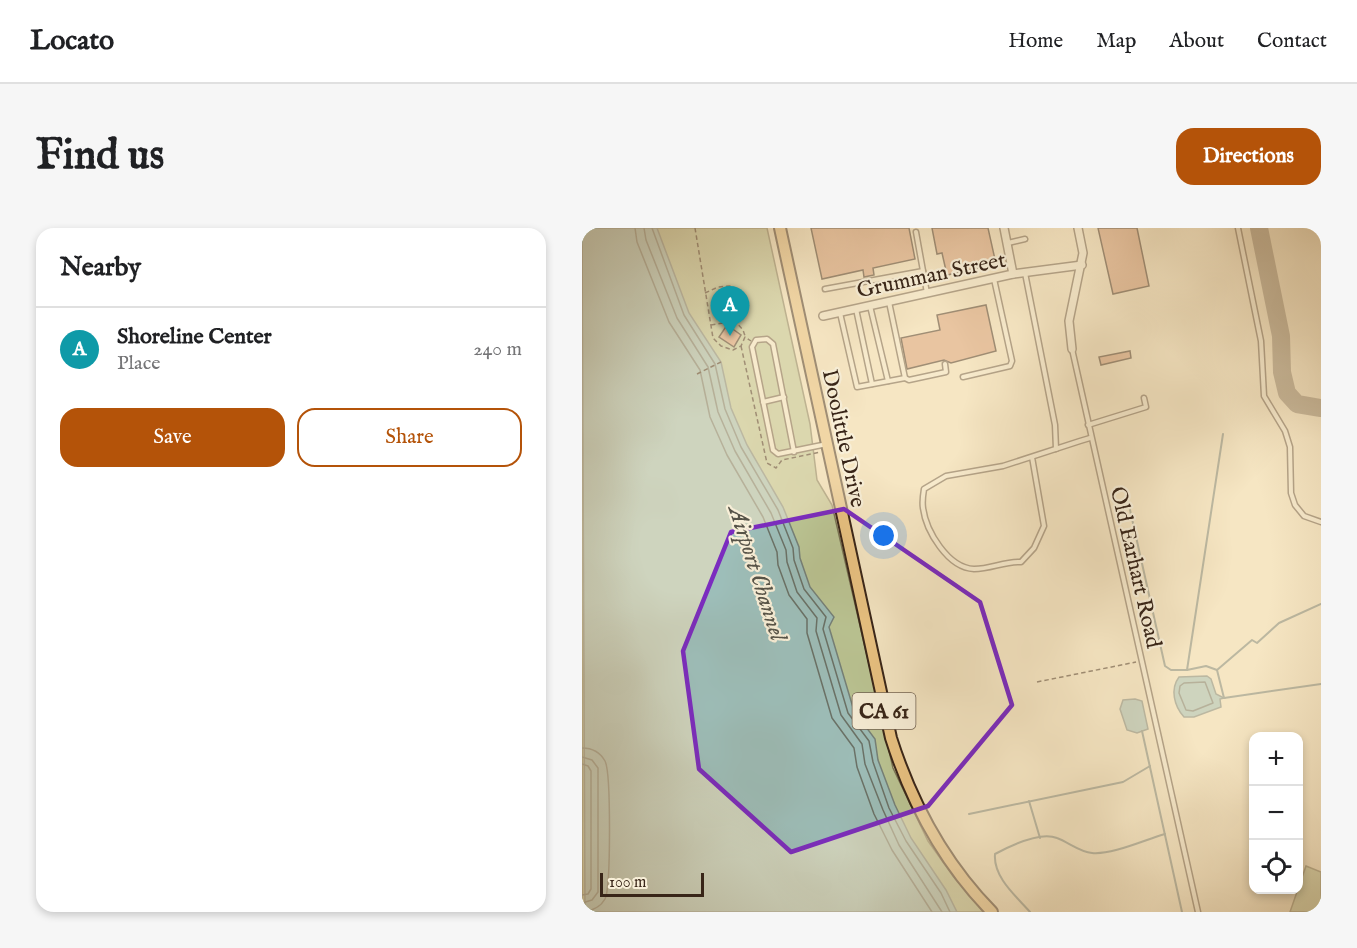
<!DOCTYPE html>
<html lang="en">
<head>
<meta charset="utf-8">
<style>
	body { margin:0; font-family:"IM FELL English",serif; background:#f6f6f6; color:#202124 }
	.controls { position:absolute; right:18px; bottom:18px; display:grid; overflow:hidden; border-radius:12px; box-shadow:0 3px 9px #0003 }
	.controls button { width:54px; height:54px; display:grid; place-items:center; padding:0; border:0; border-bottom:2px solid #e0e0e0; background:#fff; color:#202124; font:30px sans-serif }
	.scale { position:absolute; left:18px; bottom:15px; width:104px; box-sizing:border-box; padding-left:6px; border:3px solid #382518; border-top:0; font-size:16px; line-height:21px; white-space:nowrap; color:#382518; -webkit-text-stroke:4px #f8efd8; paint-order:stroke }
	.you { position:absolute; left:302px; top:308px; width:21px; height:21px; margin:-15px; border:4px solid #fff; border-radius:50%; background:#1a73e8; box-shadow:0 0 0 9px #1a73e833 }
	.badge { display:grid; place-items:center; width:39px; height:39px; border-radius:50%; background:#b45309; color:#fff; font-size:20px; font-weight:700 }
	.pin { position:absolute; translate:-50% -50px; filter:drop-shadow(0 2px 3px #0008) }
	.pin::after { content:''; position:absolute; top:32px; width:21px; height:18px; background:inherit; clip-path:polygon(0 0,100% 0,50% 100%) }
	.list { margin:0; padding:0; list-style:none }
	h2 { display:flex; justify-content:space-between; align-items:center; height:78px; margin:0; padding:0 24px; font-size:26px }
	h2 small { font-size:20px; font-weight:400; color:#757577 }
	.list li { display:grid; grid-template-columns:39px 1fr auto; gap:18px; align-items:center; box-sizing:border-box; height:84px; padding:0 24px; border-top:2px solid #e0e0e0 }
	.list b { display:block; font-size:22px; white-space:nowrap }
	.list p { margin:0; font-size:20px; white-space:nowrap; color:#757577 }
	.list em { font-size:20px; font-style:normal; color:#757577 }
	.actions { display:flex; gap:12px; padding:18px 24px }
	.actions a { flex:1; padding:14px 0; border:2px solid #b45309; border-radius:18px; text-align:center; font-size:21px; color:#b45309 }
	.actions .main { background:#b45309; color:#fff }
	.icon { flex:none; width:33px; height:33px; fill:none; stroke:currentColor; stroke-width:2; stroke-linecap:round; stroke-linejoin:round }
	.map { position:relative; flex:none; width:739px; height:684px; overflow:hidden; border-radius:18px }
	header { display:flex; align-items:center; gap:36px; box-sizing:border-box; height:84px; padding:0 30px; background:#fff; border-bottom:2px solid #e0e0e0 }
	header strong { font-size:28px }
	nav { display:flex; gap:33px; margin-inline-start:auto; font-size:21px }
	.intro { display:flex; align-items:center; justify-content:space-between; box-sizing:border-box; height:144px; padding:0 36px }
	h1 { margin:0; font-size:42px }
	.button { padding:15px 27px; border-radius:18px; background:#b45309; color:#fff; font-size:21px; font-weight:700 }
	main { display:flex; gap:36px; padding:0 36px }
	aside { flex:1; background:#fff; border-radius:18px; box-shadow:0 3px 9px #0003 }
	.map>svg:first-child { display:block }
	.green { fill:#bbc594; stroke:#7a7556; stroke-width:1.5 }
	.water { fill:#9dbeb9; stroke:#758179; stroke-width:1.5 }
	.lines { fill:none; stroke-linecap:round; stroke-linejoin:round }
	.shore { stroke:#6a7268; stroke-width:1.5 }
	.stream { stroke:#758179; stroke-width:2 }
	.taxiway { stroke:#96866e; stroke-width:18 }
	.building { fill:#da9e78; stroke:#382518; stroke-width:1.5 }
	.lane-casing { stroke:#675543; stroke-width:7 }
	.street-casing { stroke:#675543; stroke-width:10 }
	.primary-casing { stroke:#382518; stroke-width:14 }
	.path { stroke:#382518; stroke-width:1.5; stroke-dasharray:4.5 3; stroke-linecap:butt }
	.lane { stroke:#f8efd8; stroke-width:4 }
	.street { stroke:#f8efd8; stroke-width:7 }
	.primary { stroke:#eac382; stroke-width:10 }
	.marked { fill:none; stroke:#7b2cbf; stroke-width:4.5; stroke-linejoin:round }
	.labels { text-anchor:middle; stroke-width:4.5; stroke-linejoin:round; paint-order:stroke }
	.shield { fill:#f8efd8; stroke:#726252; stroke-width:1.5 }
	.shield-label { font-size:21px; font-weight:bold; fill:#382518 }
	.street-label { font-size:22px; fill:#382518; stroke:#f8efd8 }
	.water-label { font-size:24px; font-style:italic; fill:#565348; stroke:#f8efd8 }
</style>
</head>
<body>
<header>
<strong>Locato</strong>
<nav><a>Home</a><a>Map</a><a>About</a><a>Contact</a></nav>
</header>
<div class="intro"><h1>Find us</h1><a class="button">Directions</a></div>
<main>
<aside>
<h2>Nearby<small></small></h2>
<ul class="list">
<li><span class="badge" style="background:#0f9aa8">A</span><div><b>Shoreline Center</b><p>Place</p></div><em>240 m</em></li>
</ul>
<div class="actions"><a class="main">Save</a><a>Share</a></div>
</aside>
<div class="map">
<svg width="739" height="684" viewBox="0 0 739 684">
	<rect width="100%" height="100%" fill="#f5e6c3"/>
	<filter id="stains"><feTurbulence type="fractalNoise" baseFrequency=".00333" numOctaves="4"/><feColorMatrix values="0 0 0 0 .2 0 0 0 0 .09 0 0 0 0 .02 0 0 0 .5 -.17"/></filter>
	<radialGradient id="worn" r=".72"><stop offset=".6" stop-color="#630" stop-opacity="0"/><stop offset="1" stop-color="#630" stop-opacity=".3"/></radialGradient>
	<g class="green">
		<polygon points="0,0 185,0 228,196 235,252 250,277 311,540 346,613 371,648 402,684 0,684"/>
		<polygon points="724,638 739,644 739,684 708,684"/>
	</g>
	<g class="water">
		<polygon points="0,0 75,0 107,85 139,134 149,180 165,217 201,279 217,319 218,330 228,359 252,389 247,399 272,483 293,511 296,532 313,577 329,610 364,662 375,684 3,684"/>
		<path d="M625 448 629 451 634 466 642 470 638 471 639 479 612 489H602C592 478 588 461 597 449Z"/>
		<polygon points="553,471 560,473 566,501 555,505 545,502 538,481 541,472"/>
	</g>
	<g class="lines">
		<g class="shore">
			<polyline points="53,0 55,14 87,94 118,142 128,189 145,227 181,289 195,324 196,337 207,367 225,391 225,405 250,490 272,520 275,539 292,586 310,622 350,684"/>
			<polyline points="62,0 64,12 95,90 126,139 136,184 153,223 189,285 204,322 205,334 215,364 235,390 234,403 259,487 280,516 283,536 301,582 317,617 360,684"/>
			<polyline points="70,0 102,87 133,136 143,181 159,219 196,282 211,320 212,332 222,361 244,389 241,401 266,485 287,513 291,534 307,580 324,613 359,665 368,684"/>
			<polygon points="623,454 631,475 611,483 604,482 597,465 598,458 602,455"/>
			<path d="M0 520C10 520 18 524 23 533 29 544 29 659 23 671 18 680 10 683 0 684"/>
			<polyline points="0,529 10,532 16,540 16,664 10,672 0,675"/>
			<polyline points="0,536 6,538 9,543 9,661 6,666 0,667"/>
		</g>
		<g class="stream">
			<polyline points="544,264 583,438 589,442 605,442"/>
			<polyline points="739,376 697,395 675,415 670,412 635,442 642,470 739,456"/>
			<polyline points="635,442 624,438 605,442 641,206"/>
			<polyline points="560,503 600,684"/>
			<polyline points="447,573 458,610"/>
			<polyline points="387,586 541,554 568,538"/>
			<path d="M448 684C434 668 411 649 413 626 428 618 458 603 475 610 486 614 498 624 510 625 530 627 562 612 583 606"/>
		</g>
		<polyline class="taxiway" points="677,0 699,108 700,144 705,165 715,176 739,180"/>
	</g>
	<g class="building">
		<polygon points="229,0 327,0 333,31 291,40 292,47 282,49 281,42 240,51"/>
		<polygon points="350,0 406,0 414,36 365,47 360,25 355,26"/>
		<polygon points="516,0 555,0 567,58 531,66"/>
		<polygon points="404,77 414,123 369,135 362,132 325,141 319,110 358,102 355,87"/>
		<polygon points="145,97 159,107 152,119 137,109"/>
		<polygon points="548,123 549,130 519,137 517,129"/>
	</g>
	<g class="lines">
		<g class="lane-casing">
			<g id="lane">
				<polyline points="656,0 679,113 682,168 703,203 708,219 709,265 713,277 722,288 739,294"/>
				<polyline points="334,4 345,65"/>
				<polyline points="426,15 443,11"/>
				<polyline points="443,45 473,197 474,221"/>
				<polyline points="243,61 341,43"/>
				<polyline points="307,74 323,150 327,152 364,144 363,136"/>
				<polyline points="288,78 306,153"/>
				<polyline points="274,81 290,156"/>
				<polyline points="258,85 275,159 323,150"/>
				<polyline points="490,121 616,684"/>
				<polyline points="381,149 428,138 430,133 412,51"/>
				<polyline points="181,174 202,169"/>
				<polyline points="506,197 564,179 562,170"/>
				<polyline points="212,224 191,116 185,111 174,112 170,119 191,222 196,226 245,216"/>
				<path d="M450 229 462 298 452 320 439 334C423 333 409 341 392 341 366 340 344 303 341 280 340 274 341 267 342 261L364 248 421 238 498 213 508 210"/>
			</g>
		</g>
		<g class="street-casing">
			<g id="street">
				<polyline points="422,0 431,46"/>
				<polyline points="241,88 431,46 500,37"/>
				<polyline points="490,121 487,93 501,25 496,0"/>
			</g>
		</g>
		<g class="primary-casing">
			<path id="primary" d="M198 0 309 510C330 576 362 635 410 684"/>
		</g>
		<g class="path">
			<polyline points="113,0 131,110 139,118 151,122 159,118 163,109 169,113"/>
			<polyline points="123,65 136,59 148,58 155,95"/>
			<polyline points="129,97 153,93 161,102 163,108"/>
			<polyline points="159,118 185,235 194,240 200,232 239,224"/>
			<polyline points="115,146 139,134"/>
			<polyline points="455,454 554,434"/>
		</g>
		<use href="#lane" class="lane"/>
		<use href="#street" class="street"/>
		<use href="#primary" class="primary"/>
	</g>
	<path d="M0 0H739V684H0ZM262 281 398 374 430 477 346 578 209 624 117 541 101 423 149 304Z" fill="#f5e6c3" fill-opacity=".55" fill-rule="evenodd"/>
	<path class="marked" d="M262 281 398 374 430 477 346 578 209 624 117 541 101 423 149 304Z"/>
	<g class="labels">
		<rect class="shield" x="270.5" y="465" width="63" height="36" rx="4.5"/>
		<g class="shield-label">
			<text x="302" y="490">CA 61</text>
		</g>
		<g class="street-label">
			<text transform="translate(349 46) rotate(-12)" y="8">Grumman Street</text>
			<text transform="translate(263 210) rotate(78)" y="8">Doolittle Drive</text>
			<text transform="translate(555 339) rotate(77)" y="8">Old Earhart Road</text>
		</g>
		<g class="water-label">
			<text transform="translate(176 345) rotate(72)" y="8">Airport Channel</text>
		</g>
	</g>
	<rect width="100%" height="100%" filter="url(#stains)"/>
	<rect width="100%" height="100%" fill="url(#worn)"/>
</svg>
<div class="controls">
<button>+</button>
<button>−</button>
<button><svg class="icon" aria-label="locate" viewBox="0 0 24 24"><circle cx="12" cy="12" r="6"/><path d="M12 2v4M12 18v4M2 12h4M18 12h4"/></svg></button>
</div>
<div class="scale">100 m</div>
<div class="you"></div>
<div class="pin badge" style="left:148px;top:108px;background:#0f9aa8">A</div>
</div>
</main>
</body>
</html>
